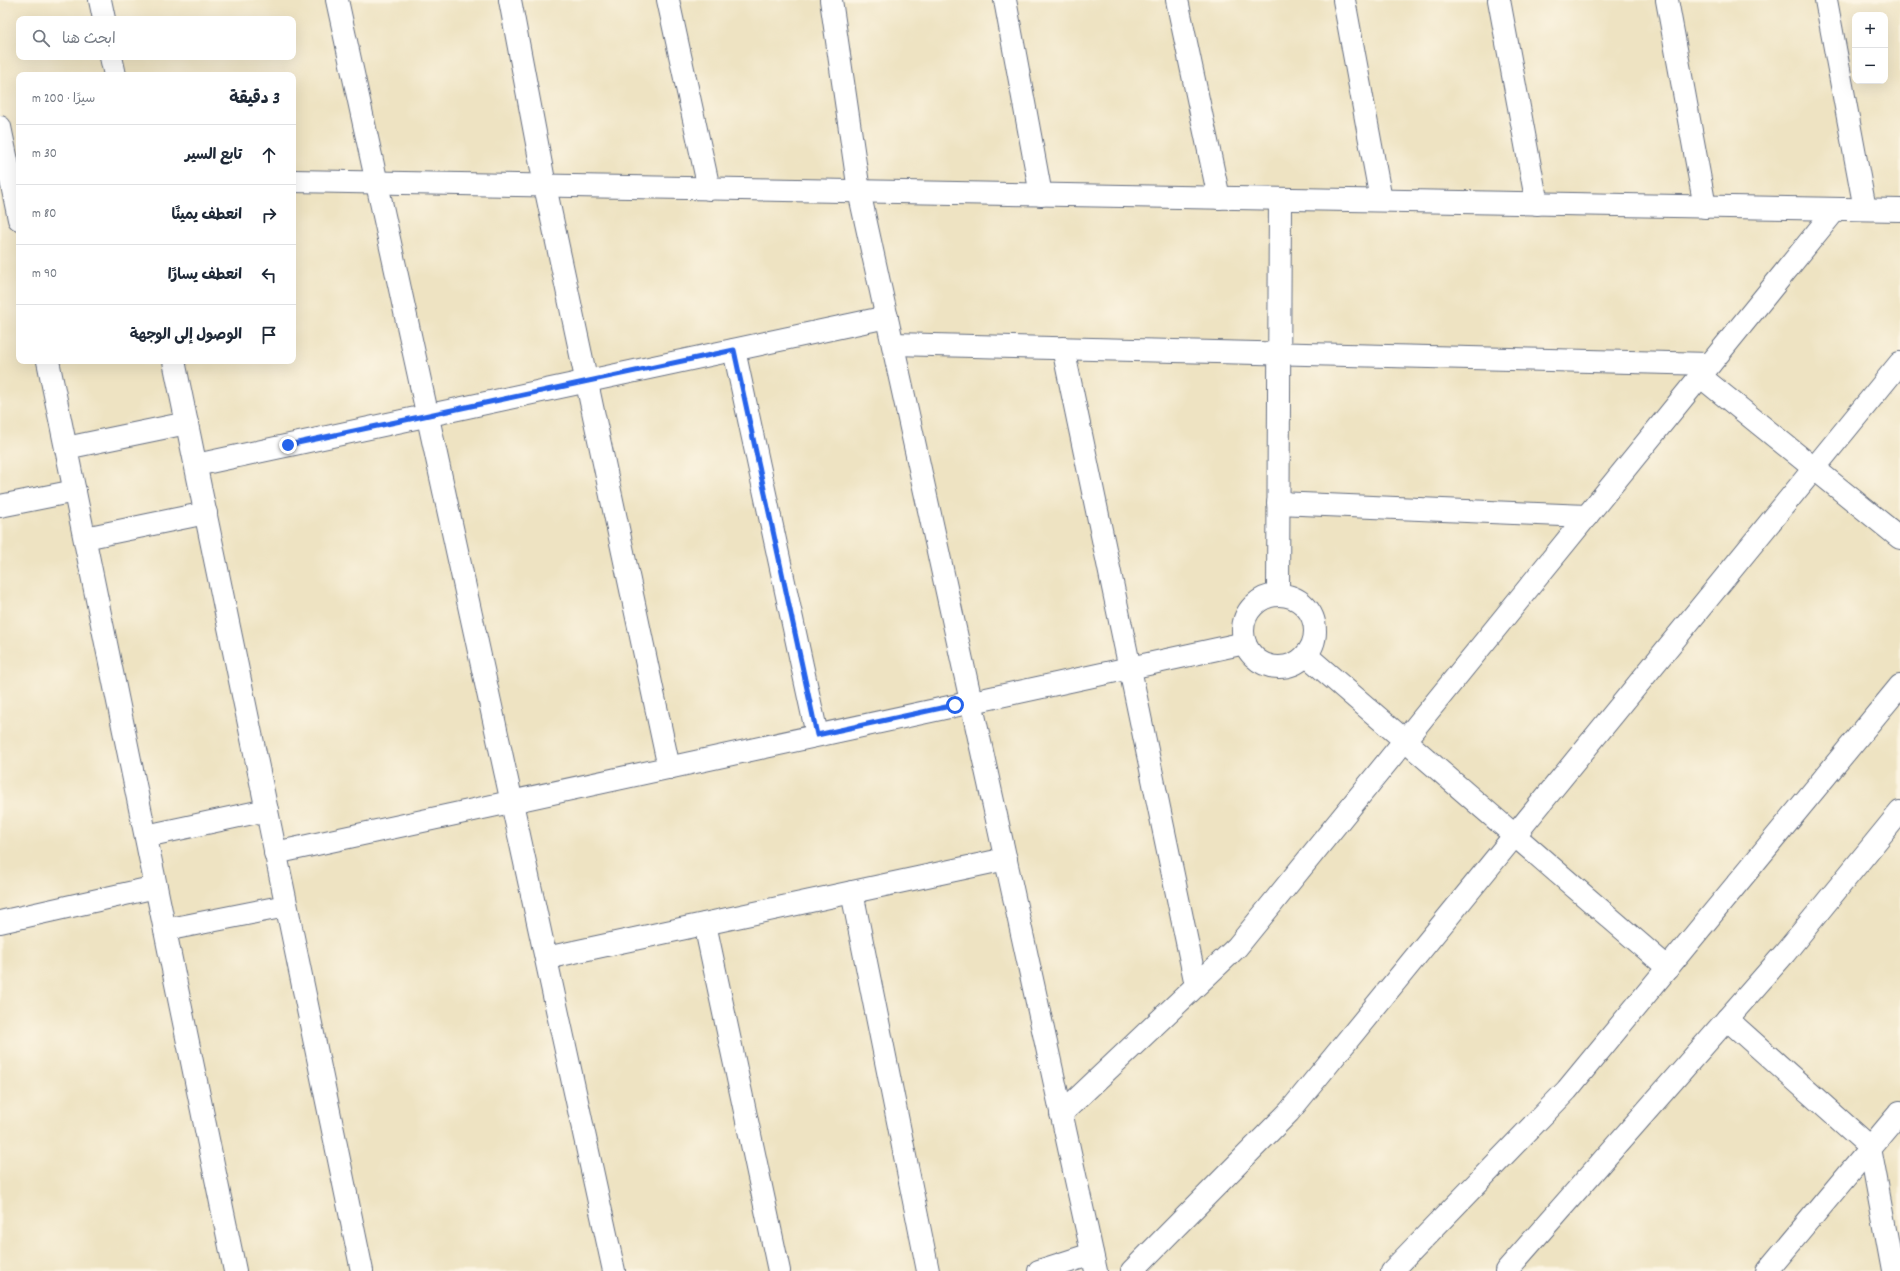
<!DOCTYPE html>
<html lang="ar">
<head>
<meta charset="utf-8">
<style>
	body { margin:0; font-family:Dekko,"Playpen Sans Arabic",sans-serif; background:#f2f2f3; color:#1f2937; direction:rtl }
	.controls { position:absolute; right:12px; top:12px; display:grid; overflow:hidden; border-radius:8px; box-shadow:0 4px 16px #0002 }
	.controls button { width:36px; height:36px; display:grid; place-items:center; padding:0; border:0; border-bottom:1px solid #e0e1e3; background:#fff; color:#1f2937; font:20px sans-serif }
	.stop { position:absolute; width:12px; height:12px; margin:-9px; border:3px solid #2563eb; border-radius:50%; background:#fff }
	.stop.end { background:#2563eb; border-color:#fff; box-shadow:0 1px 4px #0008 }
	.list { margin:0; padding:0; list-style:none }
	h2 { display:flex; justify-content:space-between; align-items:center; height:52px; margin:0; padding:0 16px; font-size:17px }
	h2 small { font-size:13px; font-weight:400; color:#747a83 }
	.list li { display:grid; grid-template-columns:26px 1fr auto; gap:12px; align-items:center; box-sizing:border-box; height:60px; padding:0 16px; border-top:1px solid #e0e1e3 }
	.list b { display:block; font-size:15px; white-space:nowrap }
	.list em { font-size:13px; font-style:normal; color:#747a83 }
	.icon { flex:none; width:22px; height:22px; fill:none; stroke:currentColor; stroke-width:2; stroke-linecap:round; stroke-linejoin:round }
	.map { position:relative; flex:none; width:1900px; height:1271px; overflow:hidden; direction:ltr }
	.search { position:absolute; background:#fff; box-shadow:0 4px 16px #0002; left:16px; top:16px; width:280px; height:44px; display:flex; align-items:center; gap:10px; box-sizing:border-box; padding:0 14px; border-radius:8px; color:#747a83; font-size:15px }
	.panel { position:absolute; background:#fff; box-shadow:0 4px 16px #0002; left:16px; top:72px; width:280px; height:292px; border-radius:8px; direction:rtl }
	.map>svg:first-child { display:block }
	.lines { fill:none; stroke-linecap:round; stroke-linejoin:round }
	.minor-casing { stroke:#656e81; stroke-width:24 }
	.minor { stroke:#fff; stroke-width:22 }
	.route { stroke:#2563eb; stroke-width:5 }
</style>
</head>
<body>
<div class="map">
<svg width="1900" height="1271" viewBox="0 0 1900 1271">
	<rect width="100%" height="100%" fill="#fcf5e5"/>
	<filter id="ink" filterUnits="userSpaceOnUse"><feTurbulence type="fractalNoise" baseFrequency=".025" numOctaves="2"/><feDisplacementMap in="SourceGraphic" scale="8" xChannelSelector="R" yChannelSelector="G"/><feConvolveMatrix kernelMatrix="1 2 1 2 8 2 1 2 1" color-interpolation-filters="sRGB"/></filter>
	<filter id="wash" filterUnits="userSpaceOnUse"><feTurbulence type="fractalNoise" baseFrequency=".012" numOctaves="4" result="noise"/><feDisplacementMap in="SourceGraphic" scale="16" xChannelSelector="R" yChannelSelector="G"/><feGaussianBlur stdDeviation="0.9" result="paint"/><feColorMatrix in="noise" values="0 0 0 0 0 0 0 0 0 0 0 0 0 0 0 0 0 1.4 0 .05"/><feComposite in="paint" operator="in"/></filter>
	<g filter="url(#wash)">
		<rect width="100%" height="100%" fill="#eee3c2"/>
	</g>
	<g filter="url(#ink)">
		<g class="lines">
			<g class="minor-casing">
				<g id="minor">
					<polyline points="100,0 104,19"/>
					<polyline points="337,0 614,1271"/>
					<polyline points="510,0 545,186 669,768"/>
					<polyline points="668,0 709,189"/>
					<polyline points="831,0 859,191 1096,1271"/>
					<polyline points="1005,0 1041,195"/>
					<polyline points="1177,0 1219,198"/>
					<polyline points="1344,0 1381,200"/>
					<polyline points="1499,0 1537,204"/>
					<polyline points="1667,0 1705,207"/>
					<polyline points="1826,0 1865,209"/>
					<polyline points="111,57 115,75"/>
					<polyline points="0,127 19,219"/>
					<polyline points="293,181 1900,210"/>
					<polyline points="893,344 1710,364"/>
					<polyline points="1063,348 1196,985"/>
					<polyline points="734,350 817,735"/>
					<polyline points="48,361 235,1271"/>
					<polyline points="174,361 362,1271"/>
					<polyline points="1700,376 1900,538"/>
					<polyline points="66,448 187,423"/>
					<polyline points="196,465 887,317"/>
					<polyline points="1278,503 1587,516"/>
					<polyline points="0,506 75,491"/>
					<polyline points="85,538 206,513"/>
					<polyline points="1278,594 1280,199"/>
					<circle cx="1279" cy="631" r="36"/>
					<polyline points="1306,655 1668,968"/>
					<polyline points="146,836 267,810"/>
					<polyline points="275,853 1245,643"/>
					<polyline points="852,892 928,1271"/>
					<polyline points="0,922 156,887"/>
					<polyline points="705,924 779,1271"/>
					<polyline points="165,930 286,906"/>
					<polyline points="546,958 1006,859"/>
					<polyline points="1727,1019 1870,1147 1893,1271"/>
					<polyline points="1061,1114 1237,947 1836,209"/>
					<polyline points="1039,1271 1092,1254"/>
					<polyline points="1132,1271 1289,1112 1900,363"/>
					<polyline points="1392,1271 1567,1090 1900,686"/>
					<polyline points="1506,1271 1785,953 1900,812"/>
					<polyline points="1767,1271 1900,1112"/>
				</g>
			</g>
			<use href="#minor" class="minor"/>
		</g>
	</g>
	<g class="lines" filter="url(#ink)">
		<polyline class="route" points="288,445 734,350 817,735 955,705"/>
	</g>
</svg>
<div class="controls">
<button>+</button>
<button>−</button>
</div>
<div class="stop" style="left:955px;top:705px"></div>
<div class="stop end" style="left:288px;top:445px"></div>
<div class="search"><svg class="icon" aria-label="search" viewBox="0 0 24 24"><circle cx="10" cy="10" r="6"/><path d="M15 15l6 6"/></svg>ابحث هنا</div>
<section class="panel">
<h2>3 دقيقة<small>سيرًا · 200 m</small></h2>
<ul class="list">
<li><svg class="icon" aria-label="ahead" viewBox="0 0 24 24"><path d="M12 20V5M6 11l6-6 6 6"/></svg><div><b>تابع السير</b></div><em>30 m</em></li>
<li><svg class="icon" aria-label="right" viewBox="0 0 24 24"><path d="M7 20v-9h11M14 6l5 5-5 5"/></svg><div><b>انعطف يمينًا</b></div><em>80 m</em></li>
<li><svg class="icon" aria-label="left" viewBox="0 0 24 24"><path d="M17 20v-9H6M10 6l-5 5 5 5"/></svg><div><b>انعطف يسارًا</b></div><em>90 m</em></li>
<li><svg class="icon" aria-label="arrive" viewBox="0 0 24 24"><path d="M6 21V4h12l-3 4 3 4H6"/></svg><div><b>الوصول إلى الوجهة</b></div></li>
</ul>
</section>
</div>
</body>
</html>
